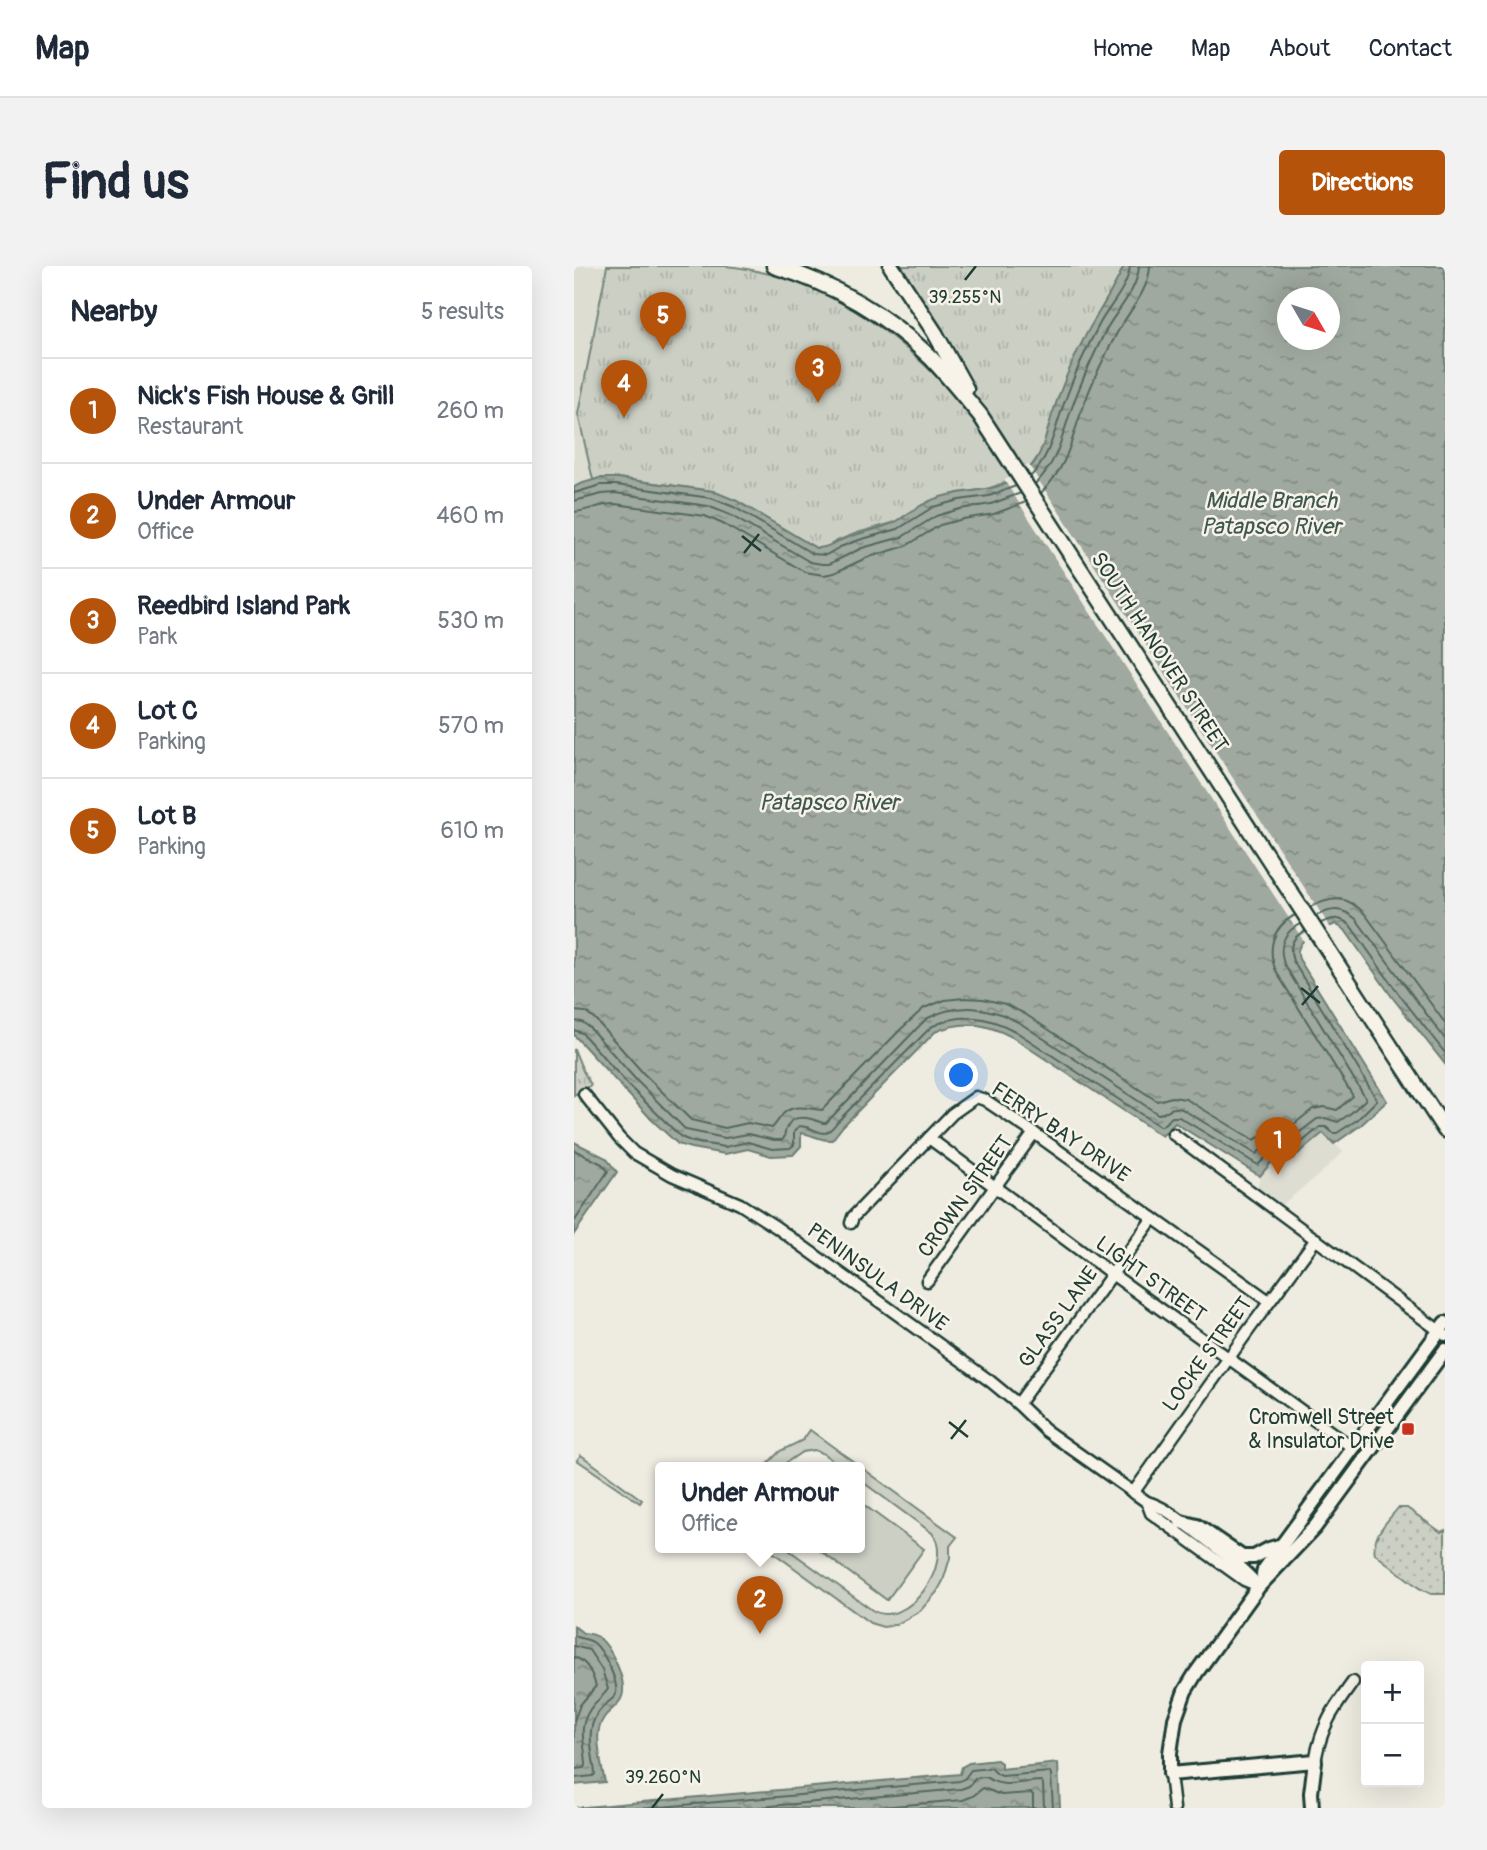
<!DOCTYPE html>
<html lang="en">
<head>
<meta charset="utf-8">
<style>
	body { margin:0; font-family:Pangolin,sans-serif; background:#f2f2f3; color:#1f2937 }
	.controls { position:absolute; right:21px; bottom:21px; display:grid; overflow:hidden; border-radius:7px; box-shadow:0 7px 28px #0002 }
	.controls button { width:63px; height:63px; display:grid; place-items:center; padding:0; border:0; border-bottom:2px solid #e0e1e3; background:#fff; color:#1f2937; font:35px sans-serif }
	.compass { position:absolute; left:703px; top:21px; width:63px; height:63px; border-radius:50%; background:#fff; box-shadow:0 7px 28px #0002; rotate:129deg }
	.you { position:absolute; left:388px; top:810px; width:24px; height:24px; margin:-18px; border:5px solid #fff; border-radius:50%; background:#1a73e8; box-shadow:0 0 0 10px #1a73e833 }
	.badge { display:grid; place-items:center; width:46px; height:46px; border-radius:50%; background:#b45309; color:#fff; font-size:23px; font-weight:700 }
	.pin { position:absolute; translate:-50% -58px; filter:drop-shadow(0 2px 4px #0008) }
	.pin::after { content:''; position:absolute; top:37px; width:24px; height:21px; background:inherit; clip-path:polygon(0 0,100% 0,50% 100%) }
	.popup { position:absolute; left:81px; top:1196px; width:210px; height:91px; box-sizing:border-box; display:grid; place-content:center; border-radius:7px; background:#fff; filter:drop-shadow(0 2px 5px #0005); font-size:23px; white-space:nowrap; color:#747a83 }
	.popup b { font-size:26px; color:#1f2937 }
	.popup::after { content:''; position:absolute; left:50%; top:100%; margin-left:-14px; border:14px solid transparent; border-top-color:#fff }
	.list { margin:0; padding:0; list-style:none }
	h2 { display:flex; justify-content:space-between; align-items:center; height:91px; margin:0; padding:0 28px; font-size:30px }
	h2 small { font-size:23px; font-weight:400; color:#747a83 }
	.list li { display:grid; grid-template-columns:46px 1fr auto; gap:21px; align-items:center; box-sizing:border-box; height:105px; padding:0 28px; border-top:2px solid #e0e1e3 }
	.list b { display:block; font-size:26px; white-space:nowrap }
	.list p { margin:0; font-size:23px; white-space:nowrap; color:#747a83 }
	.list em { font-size:23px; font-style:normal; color:#747a83 }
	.map { position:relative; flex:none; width:871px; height:1542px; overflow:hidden; border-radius:7px }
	header { display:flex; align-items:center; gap:42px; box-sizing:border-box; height:98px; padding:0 35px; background:#fff; border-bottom:2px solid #e0e1e3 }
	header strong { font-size:33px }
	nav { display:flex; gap:38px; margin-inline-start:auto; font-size:24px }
	.intro { display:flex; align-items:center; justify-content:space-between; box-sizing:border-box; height:168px; padding:0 42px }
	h1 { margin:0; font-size:49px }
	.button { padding:18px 32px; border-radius:7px; background:#b45309; color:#fff; font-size:24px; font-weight:700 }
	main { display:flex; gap:42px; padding:0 42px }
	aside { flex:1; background:#fff; border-radius:7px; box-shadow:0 7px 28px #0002 }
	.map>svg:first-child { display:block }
	.built { fill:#ddddd2 }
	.grass { fill:url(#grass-dots); stroke:#76867c; stroke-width:2 }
	.park { fill:url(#park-tufts); stroke:#76867c; stroke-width:2 }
	.garden { fill:#cccfc4; stroke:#76867c; stroke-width:2 }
	.water { fill:url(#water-ripples); stroke:#6c7e74; stroke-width:2; fill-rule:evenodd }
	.pier { fill:#eeece1 }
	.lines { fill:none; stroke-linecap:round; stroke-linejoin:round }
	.shore { stroke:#52685f; stroke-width:2 }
	.minor-casing { stroke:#1f3d34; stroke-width:15 }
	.tertiary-casing { stroke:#1f3d34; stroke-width:18 }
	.primary-casing { stroke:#1f3d34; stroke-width:19 }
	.minor { stroke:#f7f3e8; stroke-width:10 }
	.tertiary { stroke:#f7f3e8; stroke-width:12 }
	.primary { stroke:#f7f3e8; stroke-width:14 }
	.ticks { fill:none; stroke:#1f3d34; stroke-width:2.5 }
	.poi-dot { fill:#c8321e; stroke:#f7f3e8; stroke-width:2.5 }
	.labels { text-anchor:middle; stroke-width:5; stroke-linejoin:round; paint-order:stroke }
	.street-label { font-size:21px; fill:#1f3d34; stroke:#f7f3e8 }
	.poi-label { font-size:21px; fill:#1f3d34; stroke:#f7f3e8; text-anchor:end }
	.water-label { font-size:23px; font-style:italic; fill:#3f584f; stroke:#f7f3e8 }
	.ticks-label { font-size:18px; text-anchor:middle; fill:#1f3d34; stroke:#f7f3e8; stroke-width:5; stroke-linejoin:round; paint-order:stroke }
</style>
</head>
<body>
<header>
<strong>Map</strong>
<nav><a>Home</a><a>Map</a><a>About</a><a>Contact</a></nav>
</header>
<div class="intro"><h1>Find us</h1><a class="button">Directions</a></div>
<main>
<aside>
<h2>Nearby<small>5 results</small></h2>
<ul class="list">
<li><span class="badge">1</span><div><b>Nick's Fish House &amp; Grill</b><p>Restaurant</p></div><em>260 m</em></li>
<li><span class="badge">2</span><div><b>Under Armour</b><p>Office</p></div><em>460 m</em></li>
<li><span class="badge">3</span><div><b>Reedbird Island Park</b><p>Park</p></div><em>530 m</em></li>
<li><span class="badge">4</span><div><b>Lot C</b><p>Parking</p></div><em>570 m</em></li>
<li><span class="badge">5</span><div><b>Lot B</b><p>Parking</p></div><em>610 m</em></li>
</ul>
</aside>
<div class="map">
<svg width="871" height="1542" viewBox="0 0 871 1542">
	<defs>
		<pattern id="grass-dots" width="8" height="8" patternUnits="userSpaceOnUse" patternTransform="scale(1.75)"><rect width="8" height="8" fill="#cccfc4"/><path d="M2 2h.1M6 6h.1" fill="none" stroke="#afb3a9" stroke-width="1.8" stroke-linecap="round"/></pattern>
		<pattern id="park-tufts" width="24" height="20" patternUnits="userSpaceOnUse" patternTransform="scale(1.75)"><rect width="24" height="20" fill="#cccfc4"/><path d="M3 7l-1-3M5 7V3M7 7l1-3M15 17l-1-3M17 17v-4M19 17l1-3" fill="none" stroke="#afb3a9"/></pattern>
		<pattern id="water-ripples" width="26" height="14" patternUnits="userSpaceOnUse" patternTransform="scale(1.75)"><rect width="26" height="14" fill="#9fa99f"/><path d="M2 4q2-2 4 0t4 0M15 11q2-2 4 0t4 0" fill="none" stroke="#818b82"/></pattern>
	</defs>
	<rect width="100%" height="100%" fill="#eeece1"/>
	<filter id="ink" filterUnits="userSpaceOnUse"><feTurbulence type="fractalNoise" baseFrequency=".0143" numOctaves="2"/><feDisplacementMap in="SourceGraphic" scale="14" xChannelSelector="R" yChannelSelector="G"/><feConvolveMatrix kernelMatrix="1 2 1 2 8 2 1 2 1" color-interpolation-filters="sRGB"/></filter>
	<g filter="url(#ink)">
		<g class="built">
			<polygon points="0,0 33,0 4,148 19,214 6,218 0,221"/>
			<polygon points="750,866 769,886 746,908 705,941 682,926 686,910 701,892 718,893"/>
		</g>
		<path class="grass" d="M824 1242H833L867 1266 871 1264V1328H857L845 1322 801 1288C797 1270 813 1256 824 1242Z"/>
		<g class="park">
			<path d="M33 0C72 0 112 0 151 0 167 1 184 5 199 9 268 29 316 64 366 114L386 99 328 0H550L468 184 458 199 447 210 430 217 413 223 383 227 335 247 322 256 283 267 263 275 250 283 242 282 191 252 139 225 43 212H26L19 214 4 148Z"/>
			<polygon points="0,783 9,805 17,819 0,829"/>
		</g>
		<g class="garden">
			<path d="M236 1164 383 1271 376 1280V1292L369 1315 363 1326 347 1344 327 1356 316 1360 309 1361 296 1357 193 1282H212L298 1344C333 1365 381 1297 358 1267L286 1214V1202H268L250 1188 240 1184 228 1186 204 1202H189L206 1185 229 1174Z"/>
			<polygon points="7,1189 68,1234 66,1237 3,1194"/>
			<polygon points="286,1236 350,1283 313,1334 242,1282 286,1282"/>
		</g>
		<g class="water">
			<path d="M550 0H871V798L818 731 771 664 761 658C746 666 718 672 725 693L813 835 787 859 760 878 749 867 718 893 701 892 686 910 601 857 588 870 438 771C412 757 389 754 361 766L269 860 258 874C246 875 238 868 227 867V880L219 889 197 890 174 883 151 888 117 882 104 878 78 854 0 769V221L6 218 26 212H43L139 225 163 235 242 282C252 283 258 277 267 274 283 267 309 263 323 255 332 250 340 243 350 238 379 221 418 230 447 210 468 196 471 171 478 149 489 116 504 81 522 51 532 34 542 18 550 0ZM713 32H755V74H713Z"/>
			<polygon points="0,876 32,892 43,906 0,968"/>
			<path d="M0 1360C1 1361 8 1366 9 1367 14 1368 18 1367 24 1371 37 1380 55 1418 47 1433 40 1445 29 1446 25 1463 22 1476 28 1503 31 1516L0 1519Z"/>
			<polygon points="423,1494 427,1497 427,1503 484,1497 486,1542 0,1542 386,1508 388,1501 395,1497"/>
		</g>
		<polygon class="pier" points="454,198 758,664 731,677 430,214 445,207"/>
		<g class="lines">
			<g class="shore">
				<path d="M456 211C478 189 481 160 492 132 501 107 513 81 526 57 536 39 554 21 556 0"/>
				<path d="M461 218C486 194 488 167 500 136 509 111 521 86 533 62 544 43 564 23 565 0"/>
				<polyline points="0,227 27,219 42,219 137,232 160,241 239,288 252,289 266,281 285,274 324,263 359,241 385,234 415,230 442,220"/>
				<path d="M467 227C495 199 496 176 509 141 518 116 530 91 543 67 554 46 575 25 576 0"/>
				<polyline points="0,235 28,228 41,227 134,240 156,249 236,296 248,298 255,298 288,282 328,271 362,250 386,243 417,238 447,227"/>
				<path d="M0 246C14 245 26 238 41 238L131 250 151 259 231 306 250 309 260 307 292 292 332 280 366 259 389 253 420 248 452 236"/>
				<path d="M736 641C759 630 773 629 791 648L871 757"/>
				<path d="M742 650C758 642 768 641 782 653L871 773"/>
				<path d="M747 657C759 652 765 650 776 659L824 727 871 787"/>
				<path d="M0 745 12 746 21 753 70 808 117 854 151 862 174 857 198 862C202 858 205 853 209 848 221 837 234 843 248 844L327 763 350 742 371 734 390 732 409 733 431 738 451 748 583 835 598 831 612 833 680 874 695 866H710L739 843 750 841 763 844 779 830 703 707C692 684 698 661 721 649"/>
				<path d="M0 755 8 756 15 761 63 815 112 864 151 872 174 868 200 874H208L210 872C213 847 230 849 249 857H252L352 753C385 736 415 740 446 757L584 848C593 848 595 839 608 843L682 888 696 877 713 876 743 853 751 852 764 856 777 847 792 833 710 698C704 680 710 666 726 658"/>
				<path d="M0 764 8 767 56 821 107 871 119 876 151 881 174 876 198 883 216 882 220 879V866L225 860C247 861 247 878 264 855L357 761C387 746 413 750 441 765L585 860H588L598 851H605L684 899 698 885 716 886 746 861H752L759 867H763L783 854 803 834 719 695C714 681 718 671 731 665"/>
				<polyline points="0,884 28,898 34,905 0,956"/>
				<path d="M0 1369C6 1374 14 1372 20 1377 29 1384 47 1419 41 1430 38 1434 32 1437 29 1441 23 1447 18 1456 17 1465 15 1478 20 1495 21 1508L19 1510 0 1512"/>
				<path d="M0 1380 15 1384 28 1404 34 1423C29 1431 20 1436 15 1445 3 1464 12 1480 12 1500L10 1502 0 1503"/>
				<path d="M0 1391C13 1395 18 1407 22 1420L6 1439 0 1455"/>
				<polyline points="75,1542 386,1515 391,1512 397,1504 417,1502 423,1508 428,1510 476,1506 477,1509 479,1542"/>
				<path d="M175 1542 387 1523 395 1520 402 1512 412 1511C430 1524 447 1515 467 1515L469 1518 470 1542"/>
				<polyline points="295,1542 389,1534 399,1530 409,1522 427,1529 457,1527 459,1529 459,1542"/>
			</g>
			<g class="minor-casing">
				<g id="minor">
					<path d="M10 828 45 872 60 887 98 909 166 938 202 961 416 1115 444 1138 471 1164 573 1236C591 1241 606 1254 621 1265 644 1283 666 1299 685 1320"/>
					<polyline points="599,868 871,1069"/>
					<polyline points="355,872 538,1008 779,1182"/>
					<polyline points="277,957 279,951 378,848 402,831 411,834 460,867 695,1035"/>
					<polyline points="353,1015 460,867"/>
					<polyline points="444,1138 579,952"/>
					<polyline points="559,1227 674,1065 742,973"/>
					<polyline points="573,1236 577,1247 670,1314 682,1319"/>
					<path d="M741 1495C748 1459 758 1445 779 1416"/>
					<polyline points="596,1508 600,1542"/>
				</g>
			</g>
			<g class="tertiary-casing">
				<g id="tertiary">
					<polyline points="607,1256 623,1260 668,1291 680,1291 695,1283 708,1279"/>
					<polyline points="689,1309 690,1304 708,1279 871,1057"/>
					<polyline points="738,1542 737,1527 741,1495 596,1508 596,1487 601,1453 611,1425 622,1407 685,1320 741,1261 871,1084"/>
				</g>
			</g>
			<g class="primary-casing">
				<g id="primary">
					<path d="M200 0C260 18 312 48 357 92 374 110 390 130 406 149L871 864"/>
					<polyline points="317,0 361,67 392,123"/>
				</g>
			</g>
			<use href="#minor" class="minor"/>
			<use href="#tertiary" class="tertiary"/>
			<use href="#primary" class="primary"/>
		</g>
	</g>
	<path class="ticks" d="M391 14 402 0M168 270 187 285M170 287 185 268M727 722 746 737M728 739 744 720M375 1156 394 1171M377 1173 392 1154M78 1542 89 1528"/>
	<rect class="poi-dot" x="827" y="1156" width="14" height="14" rx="3.5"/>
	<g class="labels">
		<g class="street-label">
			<text transform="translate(586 386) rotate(57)" y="7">SOUTH HANOVER STREET</text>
			<text transform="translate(487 866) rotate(34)" y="7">FERRY BAY DRIVE</text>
			<text transform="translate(391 930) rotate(-54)" y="7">CROWN STREET</text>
			<text transform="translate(304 1011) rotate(36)" y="7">PENINSULA DRIVE</text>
			<text transform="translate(577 1013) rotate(36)" y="7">LIGHT STREET</text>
			<text transform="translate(484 1051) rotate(-54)" y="7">GLASS LANE</text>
			<text transform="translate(633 1088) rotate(-54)" y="7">LOCKE STREET</text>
		</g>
		<g class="poi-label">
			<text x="820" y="1158">Cromwell Street<tspan x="820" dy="24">&amp; Insulator Drive</tspan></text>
		</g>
		<g class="water-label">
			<text x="697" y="242">Middle Branch<tspan x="697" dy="26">Patapsco River</tspan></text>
			<text x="255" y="544">Patapsco River</text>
		</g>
	</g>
	<g class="ticks-label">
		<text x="391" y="37">39.255°N</text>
		<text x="89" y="1517">39.260°N</text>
	</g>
</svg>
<div class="controls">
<button>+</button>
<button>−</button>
</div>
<svg class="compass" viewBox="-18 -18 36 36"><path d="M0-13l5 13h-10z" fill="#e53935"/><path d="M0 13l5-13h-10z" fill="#747a83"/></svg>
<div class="you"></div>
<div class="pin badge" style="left:704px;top:909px">1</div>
<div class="pin badge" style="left:186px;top:1368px">2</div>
<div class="popup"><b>Under Armour</b>Office</div>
<div class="pin badge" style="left:244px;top:137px">3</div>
<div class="pin badge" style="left:50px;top:152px">4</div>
<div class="pin badge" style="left:89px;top:84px">5</div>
</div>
</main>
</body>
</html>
